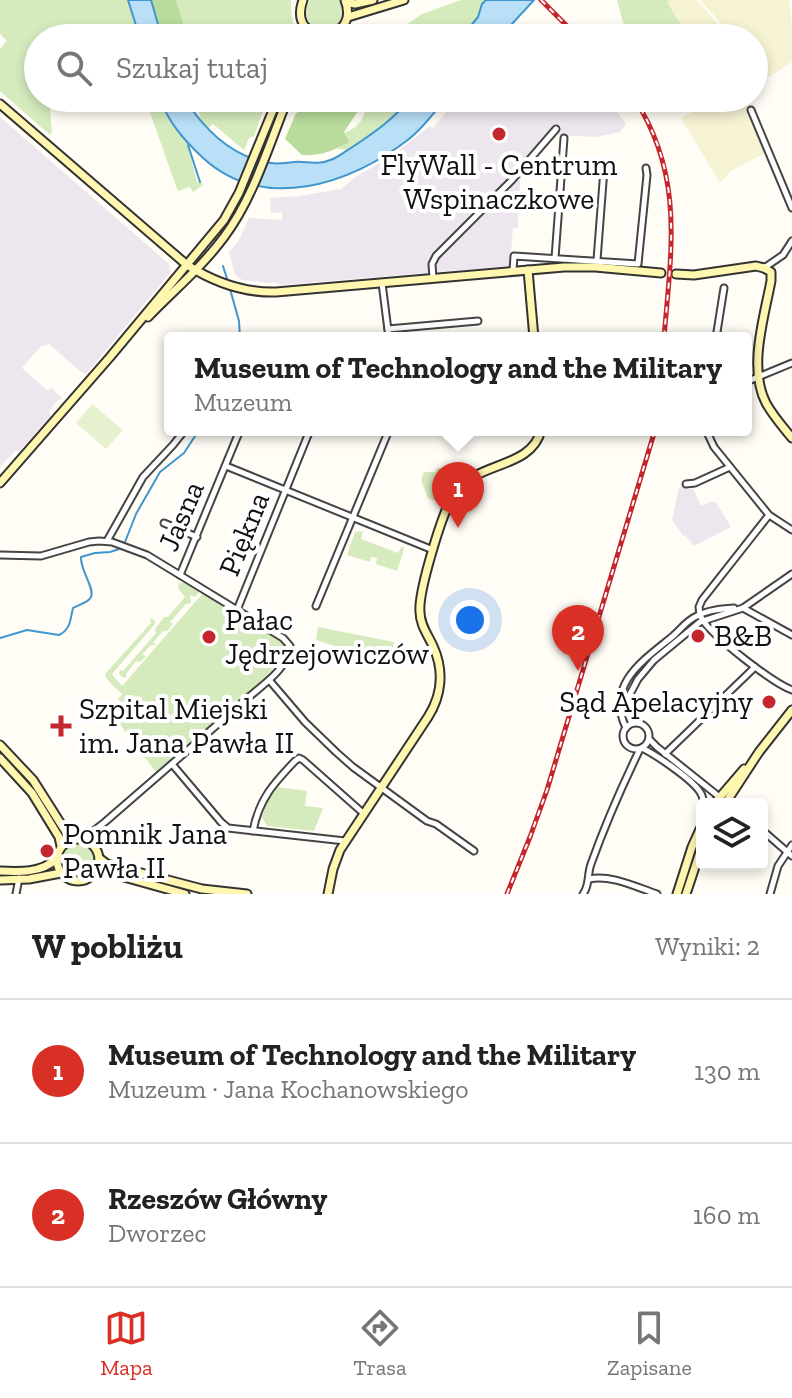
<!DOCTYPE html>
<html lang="pl">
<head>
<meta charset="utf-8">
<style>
	body { margin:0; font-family:"Zilla Slab",serif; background:#f2f2f2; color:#222 }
	.controls { position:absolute; right:24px; bottom:24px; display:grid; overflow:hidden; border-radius:8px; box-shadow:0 4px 12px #0003 }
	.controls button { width:72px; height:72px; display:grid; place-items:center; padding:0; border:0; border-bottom:2px solid #e0e0e0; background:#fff; color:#222; font:40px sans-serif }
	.you { position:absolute; left:470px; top:620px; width:28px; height:28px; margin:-20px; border:6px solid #fff; border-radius:50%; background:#1a73e8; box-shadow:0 0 0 12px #1a73e833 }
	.badge { display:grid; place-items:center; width:52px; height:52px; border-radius:50%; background:#d93025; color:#fff; font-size:26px; font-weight:700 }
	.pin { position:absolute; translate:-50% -66px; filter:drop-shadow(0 2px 4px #0008) }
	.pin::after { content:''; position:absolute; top:42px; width:28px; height:24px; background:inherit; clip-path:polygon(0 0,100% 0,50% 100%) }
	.popup { position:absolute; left:164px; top:332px; width:588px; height:104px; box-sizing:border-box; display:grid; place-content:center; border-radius:8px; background:#fff; filter:drop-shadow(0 2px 6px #0005); font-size:26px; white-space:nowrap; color:#767676 }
	.popup b { font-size:30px; color:#222 }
	.popup::after { content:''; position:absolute; left:50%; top:100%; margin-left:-16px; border:16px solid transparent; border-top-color:#fff }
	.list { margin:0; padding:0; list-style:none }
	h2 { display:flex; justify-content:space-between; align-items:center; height:104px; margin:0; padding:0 32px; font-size:34px }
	h2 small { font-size:26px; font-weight:400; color:#767676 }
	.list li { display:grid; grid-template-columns:52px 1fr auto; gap:24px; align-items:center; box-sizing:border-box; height:144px; padding:0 32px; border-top:2px solid #e0e0e0 }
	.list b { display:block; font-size:30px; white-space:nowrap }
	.list p { margin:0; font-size:26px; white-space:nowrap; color:#767676 }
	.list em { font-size:26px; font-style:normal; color:#767676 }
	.icon { flex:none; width:44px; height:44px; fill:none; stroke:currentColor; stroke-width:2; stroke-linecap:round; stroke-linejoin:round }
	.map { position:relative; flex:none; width:792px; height:894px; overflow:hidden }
	.search { position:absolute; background:#fff; box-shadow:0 4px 12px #0003; left:24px; right:24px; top:24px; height:88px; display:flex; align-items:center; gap:20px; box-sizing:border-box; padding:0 28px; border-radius:44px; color:#767676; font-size:30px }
	.sheet { height:392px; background:#fff }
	nav { display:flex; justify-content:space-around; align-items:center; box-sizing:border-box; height:112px; border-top:2px solid #e0e0e0; background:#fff; font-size:22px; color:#767676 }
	nav a { display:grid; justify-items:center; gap:4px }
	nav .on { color:#d93025 }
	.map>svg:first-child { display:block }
	.industrial { fill:#eee6ef }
	.farmland { fill:#f6f3d4 }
	.green { fill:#d5ebbd }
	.forest { fill:#b9dc9c }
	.pitch { fill:#e6f2cf }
	.water { fill:#b9e0f7; stroke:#3f96cf; stroke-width:2 }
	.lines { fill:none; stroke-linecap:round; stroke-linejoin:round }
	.stream { stroke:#3f96cf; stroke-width:2 }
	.street-casing { stroke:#444; stroke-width:9 }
	.secondary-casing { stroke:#333; stroke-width:11 }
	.street { stroke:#fff; stroke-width:5 }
	.secondary { stroke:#fff6b0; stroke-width:7 }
	.rail-casing { stroke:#c4262e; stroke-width:5 }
	.rail { stroke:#fff; stroke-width:2; stroke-dasharray:6; stroke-linecap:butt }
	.poi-dot { fill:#c4262e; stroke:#fff; stroke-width:3 }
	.labels { text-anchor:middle; stroke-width:8; stroke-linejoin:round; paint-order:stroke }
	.poi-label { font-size:30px; fill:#111; stroke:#fff; text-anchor:start }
	.street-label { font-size:30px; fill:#111; stroke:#fff }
</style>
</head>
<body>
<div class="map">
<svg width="792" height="894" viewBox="0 0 792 894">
	<rect width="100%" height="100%" fill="#fffdf5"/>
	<g class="industrial">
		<polygon points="458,98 593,98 612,105 626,124 620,132 596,137 555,135 523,173 520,180 518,228 513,228 510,266 281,285 275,282 270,283 242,280 235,275 229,252 239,240 249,218 282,220 282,212 271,213 270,198 299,196 341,189 357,176 393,155 430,126 433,128"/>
		<polygon points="0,117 169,264 171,272 86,374 81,372 49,344 40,347 22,368 48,391 51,388 63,399 58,400 49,411 51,416 19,452 16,450 0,467"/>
		<polygon points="687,486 688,490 693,488 701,506 710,502 716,502 731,527 694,546 685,535 683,536 672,520 679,487"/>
	</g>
	<g class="farmland">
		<polygon points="670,0 697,0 716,22 724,38 689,38 667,2"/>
		<polygon points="700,0 789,0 792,25 792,62 754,86 754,38 726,38 719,21"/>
		<polygon points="726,98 743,98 767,152 731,171 720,183 681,118 715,100 722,112 729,104"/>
	</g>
	<g class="green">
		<polygon points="0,0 128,0 140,38 38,38 38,98 49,98 52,132 50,135 0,91 0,49 7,41 0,34"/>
		<path d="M176 0H291C291 5 291 11 292 17 293 25 297 30 296 38H188Z"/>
		<path d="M310 0H339C348 20 334 35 313 26 305 19 304 10 310 0Z"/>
		<polygon points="461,0 486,0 482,4 478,17 461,38 370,37 406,25 422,14"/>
		<polygon points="617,0 670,0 667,2 689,38 632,38 623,22"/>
		<polygon points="145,98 160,98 165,113 187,142 197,182 201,181 203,185 193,192 190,187 178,191 177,189"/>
		<polygon points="196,98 268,98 254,136 249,138 244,150 213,124 208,128 201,121"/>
		<path d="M366 98H411L392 120 347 150 337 149 348 142 344 133C361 127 367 115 366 98Z"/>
		<polygon points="437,468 447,468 455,475 451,476 437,495 444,496 458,478 459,479 449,490 441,503 428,498 421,480 424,472 435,472"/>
		<polygon points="363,531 361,539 398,553 402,546 404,549 397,571 376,564 377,558 371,557 370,562 347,555 355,532"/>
		<polygon points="179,583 184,583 199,592 195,597 190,595 191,603 186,604 170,622 173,624 167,631 163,631 153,643 156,644 155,645 150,646 142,655 146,656 140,662 136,661 126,674 127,677 123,678 119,674 120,670 123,671 156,633 155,629 164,617 168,617 185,597 178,588"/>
		<path d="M203 593 283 641 286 644V651L263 681 156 772 119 723 121 720 117 714 124 706 118 699 122 694C117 689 107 682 105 674L151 623 150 618 155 620V624L112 674 122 686Z"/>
		<polygon points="318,627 394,642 392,651 379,660 316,640"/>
		<polygon points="278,787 307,791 305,806 323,808 314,831 267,826 262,817 268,800"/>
		<circle cx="78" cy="860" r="18"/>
	</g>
	<g class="forest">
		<polygon points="151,0 176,0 188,38 162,38"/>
		<path d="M311 98H360L358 111 344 132 349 142C333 151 320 156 302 155L285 139 296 113 309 109Z"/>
	</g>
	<polygon class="pitch" points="92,404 123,430 106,449 76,423"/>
	<g class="water">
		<polygon points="128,0 151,0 162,38 140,38"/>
		<polygon points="486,0 534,0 499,38 461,38 478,17 482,4"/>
		<path d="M160 98H184C204 129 233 158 271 163 281 165 292 161 302 162 313 163 322 164 333 159 340 156 347 150 354 146 378 130 392 120 411 98H446C435 112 423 128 409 139 351 184 263 214 202 157 184 140 168 122 160 98Z"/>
	</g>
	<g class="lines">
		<g class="stream">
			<polyline points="188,145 200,182"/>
			<polyline points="223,266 228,282"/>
			<polyline points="230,289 239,321 240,338"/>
			<path d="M0 638 27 630 59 635C71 629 70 620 73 608 78 605 88 603 91 597 95 588 80 570 81 557L95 553 110 552 119 549 125 542 136 514 160 472 184 453 199 430"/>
		</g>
		<g class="street-casing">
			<g id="street">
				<polyline points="751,110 792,208"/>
				<polyline points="555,258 564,138"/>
				<polyline points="597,260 604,169"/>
				<polyline points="764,268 783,255 792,241"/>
				<polyline points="513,271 514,256 638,264 647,175 646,168"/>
				<polyline points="433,278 432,264 436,256 511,181 556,129"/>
				<polyline points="382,283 389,338"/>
				<polyline points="388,329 478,321"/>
				<polyline points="716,338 724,288"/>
				<polyline points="746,382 792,363"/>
				<polyline points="706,430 714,447 769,515 792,530"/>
				<polyline points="226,466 433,550"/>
				<polyline points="686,484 695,483 730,467"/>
				<path d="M769 515 702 600 699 607C700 613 699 614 702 619 713 637 773 683 792 690"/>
				<polyline points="164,523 197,537"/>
				<polyline points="107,541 143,477 173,445 185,430"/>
				<path d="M0 555 41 556 89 542 99 541 112 542 147 555 283 638 290 646C288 668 265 683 249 697L105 822 83 839"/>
				<polyline points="180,575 240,430"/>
				<polyline points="316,606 389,430"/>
				<polyline points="743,608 792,635"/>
				<polyline points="237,610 310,430"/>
				<polyline points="270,681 305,722 336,752 353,767 427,821 436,824 474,851"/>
				<circle cx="636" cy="736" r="13"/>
				<polyline points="633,723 628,715 629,696 638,679 654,660 700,622 743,608 792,574"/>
				<path d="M626 728C605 684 644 660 673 636 681 629 687 620 697 616 708 610 721 609 734 608"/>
				<polyline points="649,739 657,747 717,795 721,799 720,804"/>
				<path d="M642 748C656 755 692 779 700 792 703 796 703 799 704 804"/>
				<polyline points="665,754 755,667"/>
				<polyline points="172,764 221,822 228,828 345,841"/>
				<polyline points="762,830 792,856"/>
				<path d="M253 831C259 799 274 783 295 761L299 758 303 760 363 813"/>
				<polyline points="94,846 95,836 100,829"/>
				<path d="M589 879C610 874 636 887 657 894"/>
				<polyline points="16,894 19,878"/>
				<path d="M583 894C590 885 587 875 591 864 605 825 622 786 640 749"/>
				<polyline points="770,894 778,866 792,845"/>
			</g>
		</g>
		<g class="secondary-casing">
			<g id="secondary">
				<path d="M303 0C286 47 362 45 345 0"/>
				<polyline points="346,2 355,4 373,0"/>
				<polyline points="348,17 404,0"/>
				<path d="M0 104 187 265C214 282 244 293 276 292L564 267H595L661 273"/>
				<path d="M764 268 771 272V281C764 318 748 368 766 403 773 416 783 427 792 438"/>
				<polyline points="528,270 534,338"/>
				<polyline points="676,274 694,275 756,266 764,268"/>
				<path d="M148 317C173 291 202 267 224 237 254 197 269 144 288 98"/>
				<polyline points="0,483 110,357 224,220 239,193 278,98"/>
				<polyline points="0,745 33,780 66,832 75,839"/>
				<polyline points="0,758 32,793 59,837 61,846"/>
				<polyline points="714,804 744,769"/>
				<polyline points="725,804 759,752 792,710"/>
				<circle cx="78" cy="860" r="21"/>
				<polyline points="99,858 107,864 202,889 247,894"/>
				<path d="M0 871C19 872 42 873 56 859"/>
				<polyline points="95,872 106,872 185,894"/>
				<polyline points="0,880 29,879 61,873"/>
				<path d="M328 894 333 869 340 850 428 717C442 695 444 670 433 646 428 635 420 625 420 612 418 593 438 530 446 510 451 497 461 484 473 477 496 463 534 461 541 430"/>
				<polyline points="677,894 692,847 702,825"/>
				<polyline points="686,894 702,846"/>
			</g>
		</g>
		<use href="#street" class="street"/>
		<use href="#secondary" class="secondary"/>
		<g class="rail-casing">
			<g id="rail">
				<polyline points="541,0 579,38"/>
				<path d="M634 98C685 176 671 251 664 338"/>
				<polyline points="507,894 530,837 547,790 655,430"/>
			</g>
		</g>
		<use href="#rail" class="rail"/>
	</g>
	<g class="poi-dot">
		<circle cx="499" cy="134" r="8"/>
		<circle cx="698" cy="636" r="8"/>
		<circle cx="209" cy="637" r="8"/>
		<circle cx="769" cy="702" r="8"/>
		<path d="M57 714h8v8h8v8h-8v8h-8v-8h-8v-8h8z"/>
		<circle cx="47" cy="851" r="8"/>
	</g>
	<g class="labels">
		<g class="poi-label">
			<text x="499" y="175" text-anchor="middle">FlyWall - Centrum<tspan x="499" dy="34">Wspinaczkowe</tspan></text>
			<text x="225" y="630">Pałac<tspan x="225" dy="34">Jędrzejowiczów</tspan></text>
			<text x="714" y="646">B&amp;B</text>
			<text x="753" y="712" text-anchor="end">Sąd Apelacyjny</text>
			<text x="79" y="719">Szpital Miejski<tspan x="79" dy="34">im. Jana Pawła II</tspan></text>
			<text x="63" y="844">Pomnik Jana<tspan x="63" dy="34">Pawła II</tspan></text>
		</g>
		<g class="street-label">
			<text transform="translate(181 516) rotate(-67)" y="10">Jasna</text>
			<text transform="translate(244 534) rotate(-68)" y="10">Piękna</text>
		</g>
	</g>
</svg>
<div class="controls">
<button><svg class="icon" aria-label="layers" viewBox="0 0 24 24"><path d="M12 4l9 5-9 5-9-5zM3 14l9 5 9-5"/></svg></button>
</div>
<div class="you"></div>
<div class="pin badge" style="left:458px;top:528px">1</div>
<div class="popup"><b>Museum of Technology and the Military</b>Muzeum</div>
<div class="pin badge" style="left:578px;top:671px">2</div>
<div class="search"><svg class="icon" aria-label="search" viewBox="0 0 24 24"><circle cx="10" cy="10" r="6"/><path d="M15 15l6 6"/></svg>Szukaj tutaj</div>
</div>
<section class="sheet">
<h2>W pobliżu<small>Wyniki: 2</small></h2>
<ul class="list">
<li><span class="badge">1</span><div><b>Museum of Technology and the Military</b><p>Muzeum · Jana Kochanowskiego</p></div><em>130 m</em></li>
<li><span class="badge">2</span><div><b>Rzeszów Główny</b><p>Dworzec</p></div><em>160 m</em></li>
</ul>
</section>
<nav>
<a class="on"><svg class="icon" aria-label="map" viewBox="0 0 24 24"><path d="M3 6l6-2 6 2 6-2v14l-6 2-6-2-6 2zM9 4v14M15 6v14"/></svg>Mapa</a>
<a><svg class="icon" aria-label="directions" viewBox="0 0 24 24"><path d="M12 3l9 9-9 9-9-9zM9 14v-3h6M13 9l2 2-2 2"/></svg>Trasa</a>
<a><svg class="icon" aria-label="saved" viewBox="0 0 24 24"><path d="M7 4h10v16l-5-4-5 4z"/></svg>Zapisane</a>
</nav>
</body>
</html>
